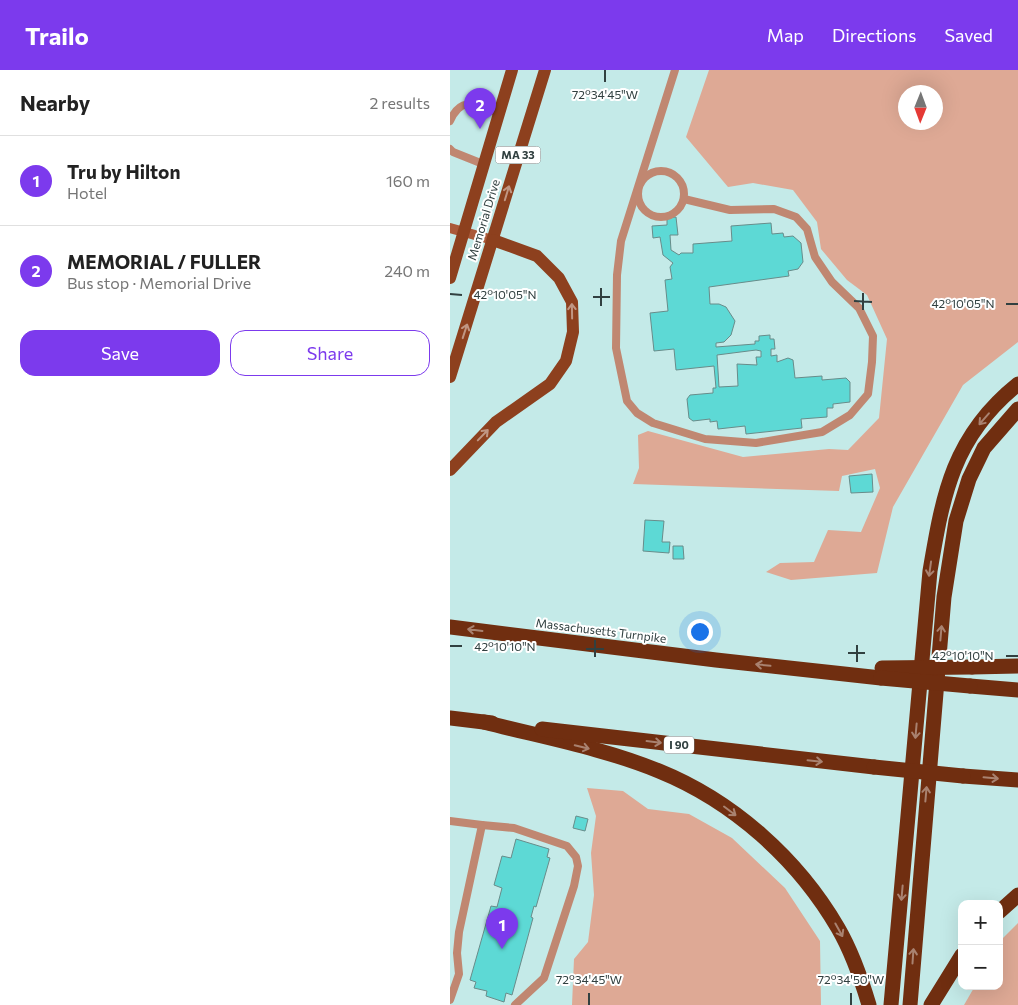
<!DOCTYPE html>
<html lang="en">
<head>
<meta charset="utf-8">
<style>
	body { margin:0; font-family:Commissioner,sans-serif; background:#f2f2f2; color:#222 }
	.controls { position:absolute; right:15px; bottom:15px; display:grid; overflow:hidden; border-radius:10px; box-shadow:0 5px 20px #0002 }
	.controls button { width:45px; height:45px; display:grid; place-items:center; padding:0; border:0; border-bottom:1px solid #e0e0e0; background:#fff; color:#222; font:25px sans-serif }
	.compass { position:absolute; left:448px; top:15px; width:45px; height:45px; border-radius:50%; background:#fff; box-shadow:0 5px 20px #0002; rotate:181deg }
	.you { position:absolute; left:249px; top:561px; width:18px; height:18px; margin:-12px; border:4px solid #fff; border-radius:50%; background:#1a73e8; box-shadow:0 0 0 8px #1a73e833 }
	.badge { display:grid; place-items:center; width:32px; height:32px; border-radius:50%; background:#7c3aed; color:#fff; font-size:16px; font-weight:700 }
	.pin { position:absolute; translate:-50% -41px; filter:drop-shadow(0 1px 2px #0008) }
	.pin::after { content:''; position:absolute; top:26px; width:18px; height:15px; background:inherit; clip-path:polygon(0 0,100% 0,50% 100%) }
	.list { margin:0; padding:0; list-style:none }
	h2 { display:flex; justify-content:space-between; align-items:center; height:65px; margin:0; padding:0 20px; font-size:21px }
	h2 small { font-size:16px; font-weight:400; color:#767676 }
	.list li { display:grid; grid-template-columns:32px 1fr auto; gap:15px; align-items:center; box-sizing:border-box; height:90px; padding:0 20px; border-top:1px solid #e0e0e0 }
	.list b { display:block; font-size:19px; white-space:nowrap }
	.list p { margin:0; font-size:16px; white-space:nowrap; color:#767676 }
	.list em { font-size:16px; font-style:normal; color:#767676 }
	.actions { display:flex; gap:10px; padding:15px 20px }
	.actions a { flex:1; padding:11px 0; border:1px solid #7c3aed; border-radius:15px; text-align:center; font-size:18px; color:#7c3aed }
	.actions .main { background:#7c3aed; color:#fff }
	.map { position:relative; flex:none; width:568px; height:935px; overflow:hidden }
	header { display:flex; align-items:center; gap:30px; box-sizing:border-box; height:70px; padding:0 25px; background:#7c3aed; color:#fff }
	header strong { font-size:24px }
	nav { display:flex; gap:28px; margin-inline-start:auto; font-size:18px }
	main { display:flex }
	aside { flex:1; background:#fff }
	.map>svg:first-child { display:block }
	.green { fill:#dea995; fill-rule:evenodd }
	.building { fill:#5dd9d5; stroke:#688c8a; fill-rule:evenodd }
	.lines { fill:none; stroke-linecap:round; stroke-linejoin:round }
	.service { stroke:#c08771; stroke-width:8 }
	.secondary { stroke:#aa5939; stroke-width:10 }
	.primary { stroke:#8d401e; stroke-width:12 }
	.motorway { stroke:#702e10; stroke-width:15 }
	.motorway-bridge { stroke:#702e10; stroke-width:15 }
	.oneway { stroke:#c09683 }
	.oneway2 { stroke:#a98270 }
	.ticks { fill:none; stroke:#314040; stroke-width:2 }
	.labels { text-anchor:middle; stroke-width:4; stroke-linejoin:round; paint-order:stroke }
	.shield { fill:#fff; stroke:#6f7979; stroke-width:1 }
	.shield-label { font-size:11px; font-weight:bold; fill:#314040 }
	.street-label { font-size:12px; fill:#314040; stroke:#fff }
	.ticks-label { font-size:12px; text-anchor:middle; fill:#314040; stroke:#fff; stroke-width:4; stroke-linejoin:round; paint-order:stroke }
</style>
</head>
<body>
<header>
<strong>Trailo</strong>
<nav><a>Map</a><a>Directions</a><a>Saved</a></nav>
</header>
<main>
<aside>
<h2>Nearby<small>2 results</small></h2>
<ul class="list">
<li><span class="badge">1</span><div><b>Tru by Hilton</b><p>Hotel</p></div><em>160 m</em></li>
<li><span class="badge">2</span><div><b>MEMORIAL / FULLER</b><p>Bus stop · Memorial Drive</p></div><em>240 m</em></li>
</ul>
<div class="actions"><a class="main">Save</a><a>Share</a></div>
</aside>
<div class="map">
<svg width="568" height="935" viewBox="0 0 568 935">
	<rect width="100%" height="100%" fill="#c4eae8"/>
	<g class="green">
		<path d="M259 0H568V272L513 315 443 437 427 503 341 510 316 502 330 493 364 492 378 460 411 462 430 418 425 399 392 406 389 421 183 414 189 398 188 365 198 361 293 387 379 379 398 380 429 348 437 269 417 225 397 210 371 179 367 152 343 120 303 113 278 117 236 67ZM456 22H486V52H456Z"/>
		<polygon points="137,718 173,721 198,739 239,744 282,768 335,818 370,871 371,935 122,935 124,889 138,872 144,825 141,783 146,746"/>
		<polygon points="568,853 568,935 514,935 525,916 549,916 549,872"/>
	</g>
	<g class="building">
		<path d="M226 147 228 165H220L221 180 229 185 231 183H243V174L282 171 281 156 321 153 322 164 333 163 334 167 343 166 351 173 353 192 348 199 338 201 339 206 259 217 260 234H269L276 237 285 251 281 265 274 272 266 273V277L305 274V271H309V266L320 265V269H324L325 279H321V286L327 285V292L338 288 343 290 345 308 372 306V310L396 308 400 312V332L383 334V338H377V347L351 349 352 358 296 364 295 356 268 359 267 351 260 352V349L243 351 239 348 237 329 240 325 263 323V318H266L264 296 226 300 224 279 204 281 200 243 218 241 215 210 222 209 220 197 223 193 213 185 210 167 203 168 202 156 217 155V148ZM306 280 311 281V287H306L307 295 287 294 288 316 269 317 267 285Z"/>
		<polygon points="422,404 423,422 401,423 399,406"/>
		<polygon points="195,450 214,451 212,472 220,472 219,483 193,481"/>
		<polygon points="223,476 233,476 234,489 223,489"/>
		<polygon points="126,746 138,749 135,761 123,758"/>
		<polygon points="66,769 99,779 97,787 100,788 86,837 84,836 81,847 83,848 62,925 56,923 54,932 36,926 37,921 24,918 26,912 20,910 41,836 47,837 52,818 44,815 52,786 61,788"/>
	</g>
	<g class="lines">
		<g class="service">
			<polyline points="225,0 171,171 167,205 166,278 177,331 187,343 203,353 255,369 306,373 372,362 400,345 418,324 422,292 423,266 409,238 382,212 365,187 357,159 346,147 324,139 280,140 234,129"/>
			<path d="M0 51C12 24 27 36 49 43"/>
			<polyline points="0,79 3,82 33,94"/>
			<circle cx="211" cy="124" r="23"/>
			<polyline points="0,751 32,755 9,862 7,883 9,904 0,930"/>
			<polyline points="32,755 64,758 117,776 126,787 128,796 124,816 94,908 65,935"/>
		</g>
		<polyline class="secondary" points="0,158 43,170"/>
		<g class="primary">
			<polyline points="0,208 62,0"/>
			<polyline points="0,307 95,0"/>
			<polyline points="0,400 46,352 100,314 116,291 123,262 122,232 109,208 87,186 43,170"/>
		</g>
		<g class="motorway">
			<polyline points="0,557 266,590 431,608"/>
			<polyline points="522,597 568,596"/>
			<polyline points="520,616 568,620"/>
			<polyline points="0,648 42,653"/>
			<path d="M34 652C92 667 153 678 209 701 283 731 348 789 388 858 402 882 411 908 419 935"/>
			<polyline points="92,659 424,697"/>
			<polyline points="513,706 568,710"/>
			<polyline points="549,842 568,825"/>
			<path d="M441 935 480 501C493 424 503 366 568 314"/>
			<polyline points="460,935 494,527 506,451 519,409 534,378 568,339"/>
			<polyline points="481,935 512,885"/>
		</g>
		<g class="motorway-bridge">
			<polyline points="432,598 522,597"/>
			<polyline points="431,608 520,616"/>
			<polyline points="424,697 513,706"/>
		</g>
	</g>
	<defs><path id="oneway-shaft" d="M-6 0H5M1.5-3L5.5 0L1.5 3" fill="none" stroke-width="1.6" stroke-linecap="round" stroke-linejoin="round" transform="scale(1.25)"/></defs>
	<g class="oneway">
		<use href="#oneway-shaft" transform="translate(57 123) rotate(-73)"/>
		<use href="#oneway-shaft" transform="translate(122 241) rotate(-91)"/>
		<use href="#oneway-shaft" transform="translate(15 261) rotate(-72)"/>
		<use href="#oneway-shaft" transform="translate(33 365) rotate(-46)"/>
	</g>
	<g class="oneway2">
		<use href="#oneway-shaft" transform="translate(534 349) rotate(131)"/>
		<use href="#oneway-shaft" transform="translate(480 499) rotate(98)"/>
		<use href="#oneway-shaft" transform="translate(25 560) rotate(-173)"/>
		<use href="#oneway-shaft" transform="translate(491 563) rotate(-85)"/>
		<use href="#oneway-shaft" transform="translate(313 595) rotate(-174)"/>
		<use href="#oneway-shaft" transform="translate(466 661) rotate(95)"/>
		<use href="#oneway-shaft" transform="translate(204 672) rotate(7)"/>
		<use href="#oneway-shaft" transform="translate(132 677) rotate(14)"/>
		<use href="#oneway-shaft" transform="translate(365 691) rotate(6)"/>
		<use href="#oneway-shaft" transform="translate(541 708) rotate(5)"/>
		<use href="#oneway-shaft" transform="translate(476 724) rotate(-85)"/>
		<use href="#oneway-shaft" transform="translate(280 741) rotate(37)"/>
		<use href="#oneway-shaft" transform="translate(452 823) rotate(95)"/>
		<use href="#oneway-shaft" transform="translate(389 860) rotate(61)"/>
		<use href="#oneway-shaft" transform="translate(463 886) rotate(-86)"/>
	</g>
	<path class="ticks" d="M155 12V0M0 224 12 225M143 227H160M404 231 422 232M556 234H568M151 236V218M413 240V223M0 576H12M136 579H154M398 583H415M556 586H568M145 587V570M407 592V575M139 935V923M401 935V923"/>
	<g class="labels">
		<g class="shield">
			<rect x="45.5" y="76.5" width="45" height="17" rx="4"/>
			<rect x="214" y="666.5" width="30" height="17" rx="4"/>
		</g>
		<g class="shield-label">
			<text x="68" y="89">MA 33</text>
			<text x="229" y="679">I 90</text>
		</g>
		<g class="street-label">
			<text transform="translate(34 150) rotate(-73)" y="4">Memorial Drive</text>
			<text transform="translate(151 561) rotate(7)" y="4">Massachusetts Turnpike</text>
		</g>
	</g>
	<g class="ticks-label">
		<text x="155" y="29">72°34'45"W</text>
		<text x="55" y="229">42°10'05"N</text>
		<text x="513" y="238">42°10'05"N</text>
		<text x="55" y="581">42°10'10"N</text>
		<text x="513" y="590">42°10'10"N</text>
		<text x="139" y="914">72°34'45"W</text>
		<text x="401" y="914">72°34'50"W</text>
	</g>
</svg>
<div class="controls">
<button>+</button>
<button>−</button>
</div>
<svg class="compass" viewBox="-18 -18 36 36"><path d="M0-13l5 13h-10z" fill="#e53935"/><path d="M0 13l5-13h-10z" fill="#767676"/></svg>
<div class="you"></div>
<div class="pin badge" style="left:52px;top:879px">1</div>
<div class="pin badge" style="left:30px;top:59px">2</div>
</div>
</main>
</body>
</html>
